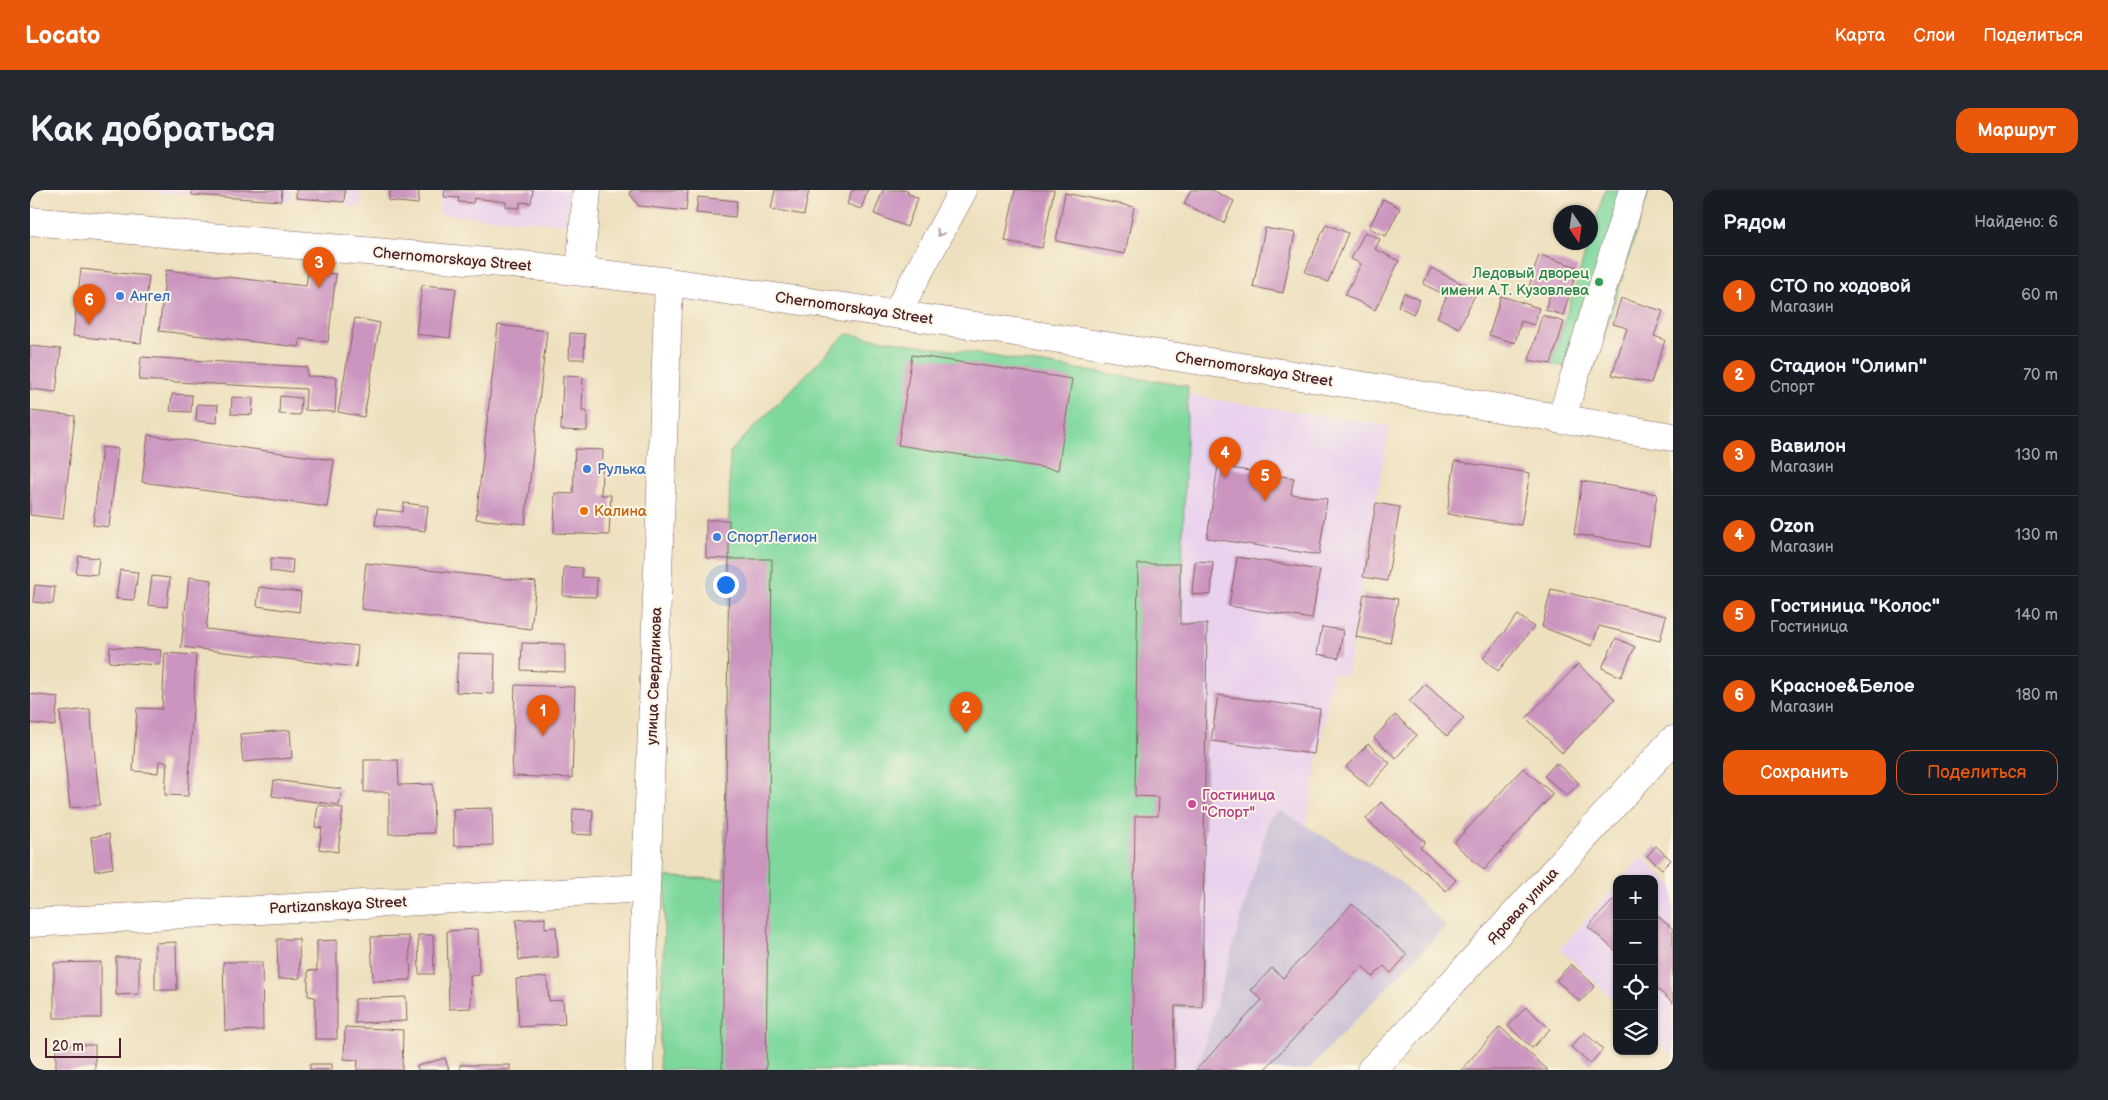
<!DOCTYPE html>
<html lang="ru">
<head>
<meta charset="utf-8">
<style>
	body { margin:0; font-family:"Balsamiq Sans",sans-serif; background:#242831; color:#f1f3f6 }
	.controls { position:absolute; right:15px; bottom:15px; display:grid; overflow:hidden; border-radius:10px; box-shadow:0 1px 4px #0004 }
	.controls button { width:45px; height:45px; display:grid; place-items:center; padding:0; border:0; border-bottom:1px solid #363941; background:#171b24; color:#f1f3f6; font:25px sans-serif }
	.compass { position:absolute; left:1523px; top:15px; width:45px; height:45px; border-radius:50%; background:#171b24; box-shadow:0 1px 4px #0004; rotate:167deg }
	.scale { position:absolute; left:15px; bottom:12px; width:76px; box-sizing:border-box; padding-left:5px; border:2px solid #4a1f2b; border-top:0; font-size:14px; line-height:18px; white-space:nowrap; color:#4a1f2b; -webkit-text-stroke:4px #fcf5e5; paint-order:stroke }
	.you { position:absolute; left:695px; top:394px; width:18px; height:18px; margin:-12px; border:4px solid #fff; border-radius:50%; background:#1a73e8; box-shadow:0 0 0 8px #1a73e833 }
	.badge { display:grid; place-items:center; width:32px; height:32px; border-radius:50%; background:#ea580c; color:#fff; font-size:16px; font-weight:700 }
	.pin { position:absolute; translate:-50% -41px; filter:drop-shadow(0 1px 2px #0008) }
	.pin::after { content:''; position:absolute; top:26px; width:18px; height:15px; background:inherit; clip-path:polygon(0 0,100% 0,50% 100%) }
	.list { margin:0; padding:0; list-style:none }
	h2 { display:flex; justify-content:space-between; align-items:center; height:65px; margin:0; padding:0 20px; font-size:21px }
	h2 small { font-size:16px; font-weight:400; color:#9ea1a6 }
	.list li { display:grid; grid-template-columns:32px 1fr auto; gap:15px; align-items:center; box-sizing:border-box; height:80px; padding:0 20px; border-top:1px solid #363941 }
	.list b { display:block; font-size:19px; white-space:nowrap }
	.list p { margin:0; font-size:16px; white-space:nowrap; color:#9ea1a6 }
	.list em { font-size:16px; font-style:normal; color:#9ea1a6 }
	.actions { display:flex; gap:10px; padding:15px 20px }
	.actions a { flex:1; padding:11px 0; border:1px solid #ea580c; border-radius:15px; text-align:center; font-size:18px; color:#ea580c }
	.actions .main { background:#ea580c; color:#fff }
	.icon { flex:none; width:28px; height:28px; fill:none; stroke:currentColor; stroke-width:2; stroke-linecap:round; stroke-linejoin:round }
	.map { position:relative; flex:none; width:1643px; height:880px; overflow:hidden; border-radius:15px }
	header { display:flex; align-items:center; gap:30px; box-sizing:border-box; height:70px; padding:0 25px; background:#ea580c; color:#fff }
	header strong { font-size:24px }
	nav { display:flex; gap:28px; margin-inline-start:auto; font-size:18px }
	.intro { display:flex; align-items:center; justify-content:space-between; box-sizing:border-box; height:120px; padding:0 30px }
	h1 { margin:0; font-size:35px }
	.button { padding:12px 22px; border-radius:15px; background:#ea580c; color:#fff; font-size:18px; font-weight:700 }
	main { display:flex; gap:30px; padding:0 30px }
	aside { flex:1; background:#171b24; border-radius:15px; box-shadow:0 1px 4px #0004 }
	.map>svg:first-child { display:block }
	.built { fill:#e9d2ed }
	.industrial { fill:#c9bfd7 }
	.green { fill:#7ed89e; stroke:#647c64 }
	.building { fill:#cc95c0 }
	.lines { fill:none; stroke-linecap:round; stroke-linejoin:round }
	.minor-casing { stroke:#83635e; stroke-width:29 }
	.minor { stroke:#fff; stroke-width:28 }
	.oneway { stroke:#ae9aa0 }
	.leisure-dot { fill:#2e9e5b; stroke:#fcf5e5; stroke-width:2 }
	.shop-dot { fill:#3f7fe0; stroke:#fcf5e5; stroke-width:2 }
	.food-dot { fill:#e8710a; stroke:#fcf5e5; stroke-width:2 }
	.hotel-dot { fill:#d1479c; stroke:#fcf5e5; stroke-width:2 }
	.labels { text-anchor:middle; stroke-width:4; stroke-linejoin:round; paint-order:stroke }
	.street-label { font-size:15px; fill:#4a1f2b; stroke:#fcf5e5 }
	.leisure-label { font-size:15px; fill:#27864d; stroke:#fcf5e5; text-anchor:end }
	.shop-label { font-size:15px; fill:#366cbe; stroke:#fcf5e5; text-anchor:start }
	.food-label { font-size:15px; fill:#c56008; stroke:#fcf5e5; text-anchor:start }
	.hotel-label { font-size:15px; fill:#b23c85; stroke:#fcf5e5; text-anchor:start }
</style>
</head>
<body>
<header>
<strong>Locato</strong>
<nav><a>Карта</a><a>Слои</a><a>Поделиться</a></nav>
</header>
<div class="intro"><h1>Как добраться</h1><a class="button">Маршрут</a></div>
<main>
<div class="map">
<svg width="1643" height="880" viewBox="0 0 1643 880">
	<rect width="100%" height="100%" fill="#fcf5e5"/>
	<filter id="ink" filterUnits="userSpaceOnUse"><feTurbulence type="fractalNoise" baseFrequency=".02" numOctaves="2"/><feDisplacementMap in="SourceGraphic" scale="10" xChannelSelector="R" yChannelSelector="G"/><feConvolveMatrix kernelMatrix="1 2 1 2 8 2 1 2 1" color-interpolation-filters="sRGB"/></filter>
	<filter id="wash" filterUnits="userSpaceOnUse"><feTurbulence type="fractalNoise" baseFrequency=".0096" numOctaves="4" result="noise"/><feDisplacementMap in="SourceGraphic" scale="20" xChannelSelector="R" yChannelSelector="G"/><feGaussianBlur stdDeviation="1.12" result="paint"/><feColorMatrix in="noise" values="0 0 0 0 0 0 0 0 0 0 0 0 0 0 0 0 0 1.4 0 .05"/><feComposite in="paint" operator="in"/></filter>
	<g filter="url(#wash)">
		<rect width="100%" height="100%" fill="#ede0be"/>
		<g class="built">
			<polygon points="99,0 262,0 260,12"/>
			<polygon points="318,0 332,0 330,17 317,16"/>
			<polygon points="411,0 539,0 536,34 409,24"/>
			<polygon points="1157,205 1359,236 1317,486 1303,483 1276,636 1251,621 1240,627 1172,864 1162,880 1144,880 1145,816 1172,816 1177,435 1150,434"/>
			<polygon points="1612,667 1643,696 1643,866 1624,848 1624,689 1592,689"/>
			<polygon points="1587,695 1587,813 1530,759"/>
		</g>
		<polygon class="industrial" points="1251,621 1369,691 1416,736 1278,880 1162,880 1172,864 1240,627"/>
		<g class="green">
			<polygon points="1575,0 1619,0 1563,182 1521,174"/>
			<polygon points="816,144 1158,196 1150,434 1177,434 1172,817 1145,817 1144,880 629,880 636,687 694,689 700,262"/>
		</g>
		<g id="blocks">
			<g class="building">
				<polygon points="162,0 252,0 251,11 162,5"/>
				<polygon points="266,0 315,0 314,12 266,8"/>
				<polygon points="360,0 389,0 388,14 359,11"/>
				<polygon points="415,0 503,0 501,13 490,12 490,18 476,17 476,12 444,8 443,13 428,12 429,8 414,7"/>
				<polygon points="601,0 658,0 656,21 609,16 600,4"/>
				<polygon points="745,0 779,0 774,25 741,19"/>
				<polygon points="822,0 838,0 831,19 817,14"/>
				<polygon points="853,0 878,0 877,3 888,8 877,37 844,24"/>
				<polygon points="985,0 1024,0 1012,58 975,51"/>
				<polygon points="1161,0 1182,0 1204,11 1194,33 1154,14"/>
				<polygon points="1035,3 1104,17 1095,64 1026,51"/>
				<polygon points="668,7 707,11 705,27 666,23"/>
				<polygon points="1353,9 1370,18 1356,46 1339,38"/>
				<polygon points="1296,34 1318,43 1298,92 1275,82"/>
				<polygon points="1235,38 1265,43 1253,103 1223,97"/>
				<polygon points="1335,42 1350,49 1345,59 1369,71 1345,120 1315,105 1331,74 1321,69"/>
				<polygon points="1509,65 1548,77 1533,125 1515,120 1520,104 1499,97"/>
				<polygon points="1401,78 1447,101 1429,138 1407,127 1417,106 1393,94"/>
				<polygon points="51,79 119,86 111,153 43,146"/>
				<polygon points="136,80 276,96 278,81 306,84 298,152 270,149 269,157 129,141"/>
				<polygon points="392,95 426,98 420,148 386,144"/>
				<polygon points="1374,103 1390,110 1383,124 1368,116"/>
				<polygon points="1471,106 1509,118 1504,135 1491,131 1485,153 1459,145"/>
				<polygon points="1591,108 1633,121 1624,146 1635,150 1621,193 1582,185 1597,138 1583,134"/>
				<polygon points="1512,125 1534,132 1521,174 1499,170"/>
				<polygon points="325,128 350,133 334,227 308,222"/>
				<polygon points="468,135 517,141 495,334 446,329"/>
				<polygon points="540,143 555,144 554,169 539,169"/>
				<polygon points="0,156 31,159 26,202 0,199"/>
				<polygon points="882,165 1042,189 1028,280 868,255"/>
				<polygon points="111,167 277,177 277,186 307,187 305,222 275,220 276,199 109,190"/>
				<polygon points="533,186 553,187 552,221 557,221 557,241 531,240"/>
				<polygon points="142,204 162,205 161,222 140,221"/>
				<polygon points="250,206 271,208 270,225 249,224"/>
				<polygon points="202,207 223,208 222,225 201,224"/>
				<polygon points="167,214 188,215 187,233 166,231"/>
				<polygon points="0,221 45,226 33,329 0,325"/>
				<polygon points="118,245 304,270 297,317 112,292"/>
				<polygon points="72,257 88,259 79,337 63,335"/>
				<polygon points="545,259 573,260 571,305 581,305 579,345 524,343 525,303 543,304"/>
				<polygon points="1425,271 1500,283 1491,335 1417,324"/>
				<polygon points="1188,276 1264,288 1261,304 1297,309 1289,365 1177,348"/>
				<polygon points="1552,291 1627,304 1619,356 1544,344"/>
				<polygon points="374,313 398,316 395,341 345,335 347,319 373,322"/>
				<polygon points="1346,313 1370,317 1357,391 1333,387"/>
				<polygon points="676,330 699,330 699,369 676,368"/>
				<polygon points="49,366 69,368 67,385 46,383"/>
				<polygon points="1207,367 1290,380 1282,429 1199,416"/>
				<polygon points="241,368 263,370 262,384 240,381"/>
				<polygon points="699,369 742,369 736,880 692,880"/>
				<polygon points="1165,371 1183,372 1181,405 1162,404"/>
				<polygon points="336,373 506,392 501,439 331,419"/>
				<polygon points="1108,374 1150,374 1150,434 1177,434 1172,817 1145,816 1144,880 1102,880 1105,626 1128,626 1129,607 1105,606"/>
				<polygon points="534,377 552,378 552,387 567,388 566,407 533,406"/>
				<polygon points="90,380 108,382 104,410 86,409"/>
				<polygon points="122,386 140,388 137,417 118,415"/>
				<polygon points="159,387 182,390 176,439 328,456 326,477 151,457"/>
				<polygon points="5,395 25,397 23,414 3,412"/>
				<polygon points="229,397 271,402 269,422 227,416"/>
				<polygon points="1521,399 1636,426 1630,451 1569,436 1562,456 1512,437"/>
				<polygon points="1334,404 1368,409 1360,453 1326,447"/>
				<polygon points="1488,425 1504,437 1468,481 1453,468"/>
				<polygon points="1292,437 1313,440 1309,468 1287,464"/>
				<polygon points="1586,448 1605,457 1591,487 1572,478"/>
				<polygon points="492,453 535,454 535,482 491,480"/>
				<polygon points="80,457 131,460 130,475 79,472"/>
				<polygon points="135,463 166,465 158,606 135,605 137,572 129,571 128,583 103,581 107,518 132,519"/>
				<polygon points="428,463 465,464 464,504 426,502"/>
				<polygon points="1548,474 1585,509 1532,563 1496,528"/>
				<polygon points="1395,494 1434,528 1417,546 1379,512"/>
				<polygon points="485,495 545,497 542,588 482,586"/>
				<polygon points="0,504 28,507 25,536 0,533"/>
				<polygon points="1188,505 1290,519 1284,564 1181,551"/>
				<polygon points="60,519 70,615 40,618 30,522"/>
				<polygon points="1365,525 1387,545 1366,568 1344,548"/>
				<polygon points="260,540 262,568 213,572 210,544"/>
				<polygon points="1338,554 1360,573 1339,597 1316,577"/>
				<polygon points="334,570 368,570 369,595 403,594 404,643 359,644 359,602 334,602"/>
				<polygon points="1526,573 1549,593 1537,606 1514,586"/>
				<polygon points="1493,578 1523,604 1454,680 1424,653"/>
				<polygon points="244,590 312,599 309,615 242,606"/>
				<polygon points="1351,612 1395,652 1390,658 1426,690 1416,701 1336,629"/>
				<polygon points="288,615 313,618 308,662 289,659 292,638 285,637"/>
				<polygon points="462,618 463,655 424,656 423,619"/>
				<polygon points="543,619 563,620 562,645 542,644"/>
				<polygon points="79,644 83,678 65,681 61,647"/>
				<polygon points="1626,656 1641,670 1632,679 1617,666"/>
				<polygon points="1587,706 1587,762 1558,737"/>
				<polygon points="1322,714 1377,765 1361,783 1354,776 1343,787 1332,776 1234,880 1166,880 1232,810 1221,800 1242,778 1253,788"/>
				<polygon points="1624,723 1643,739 1643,813 1624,796"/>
				<polygon points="515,728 515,738 526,737 528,767 489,770 486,730"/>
				<polygon points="448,739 449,785 440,786 441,818 419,819 417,741"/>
				<polygon points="388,745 403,745 404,784 389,784"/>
				<polygon points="379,746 381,790 343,791 341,747"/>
				<polygon points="247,749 269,749 270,788 248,789"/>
				<polygon points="307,750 307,849 285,849 285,807 278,806 278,780 287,781 287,751"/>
				<polygon points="146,752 147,800 125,800 125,753"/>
				<polygon points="86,767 109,767 109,804 86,805"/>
				<polygon points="71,772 71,828 24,828 24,773"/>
				<polygon points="193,772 232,772 233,840 195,841"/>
				<polygon points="1541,774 1565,796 1550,812 1526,790"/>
				<polygon points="517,787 519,811 533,810 535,834 489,837 486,789"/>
				<polygon points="376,807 377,831 325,833 325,809"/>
				<polygon points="1496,817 1520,839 1502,858 1478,836"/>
				<polygon points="315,837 373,840 372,880 327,880 328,870 314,869"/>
				<polygon points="1470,837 1518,880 1431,880"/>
				<polygon points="1554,842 1573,859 1560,874 1541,857"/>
				<rect x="26" y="855" width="39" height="25"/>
				<polygon points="415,868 419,880 388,880 387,876"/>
				<rect x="280" y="874" width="22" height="6"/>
				<rect x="430" y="875" width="50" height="5"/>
			</g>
		</g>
	</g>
	<g filter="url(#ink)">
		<use href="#blocks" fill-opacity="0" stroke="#83635e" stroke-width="1"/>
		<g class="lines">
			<g class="minor-casing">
				<g id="minor">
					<polyline points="0,31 503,76 639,92 933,134 1341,197 1643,247"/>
					<polyline points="550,81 557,0"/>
					<polyline points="866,124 933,0"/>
					<polyline points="1531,230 1603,0"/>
					<polyline points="0,733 616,698"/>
					<polyline points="609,880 639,92"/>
					<polyline points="1341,880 1367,854 1643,550"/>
				</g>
			</g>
			<use href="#minor" class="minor"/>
		</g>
		<defs><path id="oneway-chevron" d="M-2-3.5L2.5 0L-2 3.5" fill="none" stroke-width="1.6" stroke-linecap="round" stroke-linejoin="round" transform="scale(1.25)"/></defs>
		<use class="oneway" href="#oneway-chevron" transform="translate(910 43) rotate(118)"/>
	</g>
	<circle class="leisure-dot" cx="1569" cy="92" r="5"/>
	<g class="shop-dot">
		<circle cx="90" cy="106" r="5"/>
		<circle cx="557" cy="279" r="5"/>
		<circle cx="687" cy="347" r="5"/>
	</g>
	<circle class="food-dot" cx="554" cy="321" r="5"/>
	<circle class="hotel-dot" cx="1162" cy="614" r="5"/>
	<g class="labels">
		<g class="street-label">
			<text transform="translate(422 69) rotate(5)" y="5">Chernomorskaya Street</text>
			<text transform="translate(824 118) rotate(8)" y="5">Chernomorskaya Street</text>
			<text transform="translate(1224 179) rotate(9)" y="5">Chernomorskaya Street</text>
			<text transform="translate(624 486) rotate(-88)" y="5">улица Свердликова</text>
			<text transform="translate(308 715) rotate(-3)" y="5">Partizanskaya Street</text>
			<text transform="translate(1493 716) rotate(-48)" y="5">Яровая улица</text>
		</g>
		<g class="leisure-label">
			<text x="1559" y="88">Ледовый дворец<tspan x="1559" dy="17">имени А.Т. Кузовлева</tspan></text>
		</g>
		<g class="shop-label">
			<text x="100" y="111">Ангел</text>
			<text x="567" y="284">Рулька</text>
			<text x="697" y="352">СпортЛегион</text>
		</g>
		<g class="food-label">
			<text x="564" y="326">Калина</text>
		</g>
		<g class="hotel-label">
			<text x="1172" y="610">Гостиница<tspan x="1172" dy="17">"Спорт"</tspan></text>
		</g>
	</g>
</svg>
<div class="controls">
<button>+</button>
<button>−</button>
<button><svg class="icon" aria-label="locate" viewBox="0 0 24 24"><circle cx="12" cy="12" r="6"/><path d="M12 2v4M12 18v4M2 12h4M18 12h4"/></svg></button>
<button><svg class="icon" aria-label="layers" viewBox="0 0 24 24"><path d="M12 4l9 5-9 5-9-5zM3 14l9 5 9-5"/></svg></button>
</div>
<svg class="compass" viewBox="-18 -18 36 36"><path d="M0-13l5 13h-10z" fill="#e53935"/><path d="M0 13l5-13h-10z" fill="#9ea1a6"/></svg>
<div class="scale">20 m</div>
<div class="you"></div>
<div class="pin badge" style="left:513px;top:546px">1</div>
<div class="pin badge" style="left:936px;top:543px">2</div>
<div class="pin badge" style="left:289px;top:98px">3</div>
<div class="pin badge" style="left:1195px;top:288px">4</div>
<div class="pin badge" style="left:1235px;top:311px">5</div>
<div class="pin badge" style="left:59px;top:135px">6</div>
</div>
<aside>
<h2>Рядом<small>Найдено: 6</small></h2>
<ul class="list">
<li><span class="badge">1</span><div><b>СТО по ходовой</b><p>Магазин</p></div><em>60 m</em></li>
<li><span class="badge">2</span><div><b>Стадион &quot;Олимп&quot;</b><p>Спорт</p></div><em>70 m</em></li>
<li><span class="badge">3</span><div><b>Вавилон</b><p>Магазин</p></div><em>130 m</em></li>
<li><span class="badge">4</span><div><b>Ozon</b><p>Магазин</p></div><em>130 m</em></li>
<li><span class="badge">5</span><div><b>Гостиница &quot;Колос&quot;</b><p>Гостиница</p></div><em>140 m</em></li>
<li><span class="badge">6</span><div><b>Красное&amp;Белое</b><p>Магазин</p></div><em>180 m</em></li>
</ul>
<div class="actions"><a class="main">Сохранить</a><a>Поделиться</a></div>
</aside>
</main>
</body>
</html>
